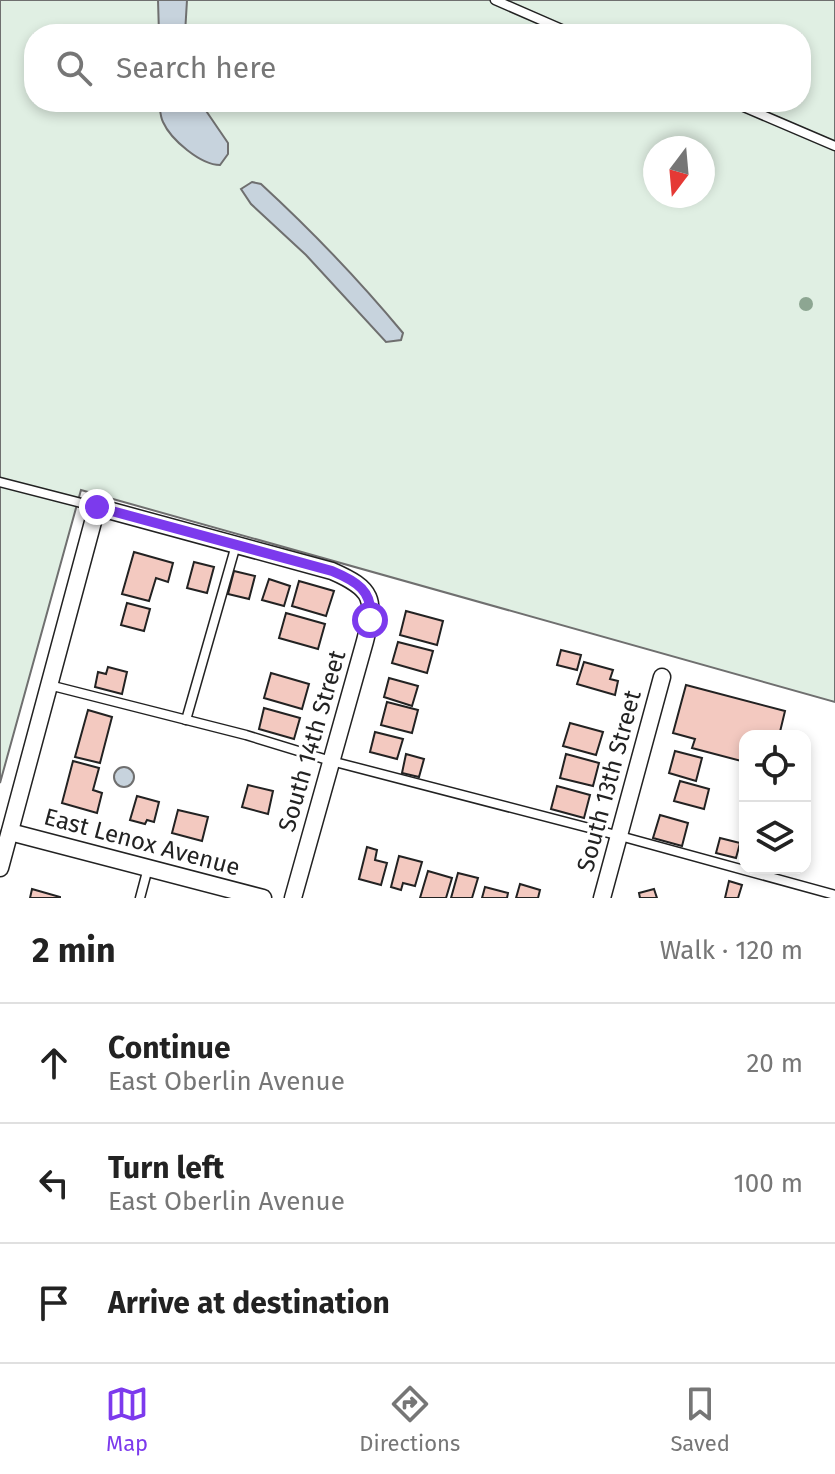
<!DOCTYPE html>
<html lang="en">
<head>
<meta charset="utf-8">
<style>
	body { margin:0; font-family:"Fira Sans",sans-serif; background:#f2f2f2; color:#222 }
	.controls { position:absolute; right:24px; bottom:24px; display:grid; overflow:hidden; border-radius:16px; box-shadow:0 4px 12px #0003 }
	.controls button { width:72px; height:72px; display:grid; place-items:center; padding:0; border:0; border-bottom:2px solid #e0e0e0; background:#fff; color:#222; font:40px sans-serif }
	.compass { position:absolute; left:643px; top:136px; width:72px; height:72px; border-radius:50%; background:#fff; box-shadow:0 4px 12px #0003; rotate:196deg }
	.stop { position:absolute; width:24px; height:24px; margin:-18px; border:6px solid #7c3aed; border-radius:50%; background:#fff }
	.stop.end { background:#7c3aed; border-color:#fff; box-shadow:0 2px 8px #0008 }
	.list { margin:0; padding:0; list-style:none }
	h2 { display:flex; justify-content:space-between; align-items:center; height:104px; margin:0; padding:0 32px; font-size:34px }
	h2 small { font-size:26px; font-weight:400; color:#767676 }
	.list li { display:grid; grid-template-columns:52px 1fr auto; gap:24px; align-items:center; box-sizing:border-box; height:120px; padding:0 32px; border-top:2px solid #e0e0e0 }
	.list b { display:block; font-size:30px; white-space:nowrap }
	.list p { margin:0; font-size:26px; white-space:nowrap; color:#767676 }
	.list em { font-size:26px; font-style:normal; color:#767676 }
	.icon { flex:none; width:44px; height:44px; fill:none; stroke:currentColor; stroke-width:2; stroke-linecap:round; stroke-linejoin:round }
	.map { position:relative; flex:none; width:835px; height:898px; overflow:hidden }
	.search { position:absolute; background:#fff; box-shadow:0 4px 12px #0003; left:24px; right:24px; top:24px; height:88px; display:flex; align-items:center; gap:20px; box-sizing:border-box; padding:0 28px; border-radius:32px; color:#767676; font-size:30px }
	.sheet { height:464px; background:#fff }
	nav { display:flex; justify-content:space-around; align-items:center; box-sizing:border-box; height:112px; border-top:2px solid #e0e0e0; background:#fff; font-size:22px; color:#767676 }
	nav a { display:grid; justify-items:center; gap:4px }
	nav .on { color:#7c3aed }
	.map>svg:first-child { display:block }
	.green { fill:#e0efe3; stroke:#6f6f6f; stroke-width:2; fill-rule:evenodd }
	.water { fill:#c7d3dd; stroke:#6f6f6f; stroke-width:2 }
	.building { fill:#f3c9c0; stroke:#222; stroke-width:2 }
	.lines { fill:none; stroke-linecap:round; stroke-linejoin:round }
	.service-casing { stroke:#222; stroke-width:11 }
	.minor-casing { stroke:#222; stroke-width:19 }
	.service { stroke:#fff; stroke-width:8 }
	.minor { stroke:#fff; stroke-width:16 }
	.tree { fill:#8da692 }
	.route { stroke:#7c3aed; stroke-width:10 }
	.labels { text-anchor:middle; stroke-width:6; stroke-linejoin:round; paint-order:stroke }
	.street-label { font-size:24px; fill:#222; stroke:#fff }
</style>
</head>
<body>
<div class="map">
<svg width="835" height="898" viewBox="0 0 835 898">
	<rect width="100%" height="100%" fill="#fff"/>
	<path class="green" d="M0 0H835V702L81 490 0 783ZM34 34H801V102H34ZM655 148H703V196H655Z"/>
	<g class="water">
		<polygon points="158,0 187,0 185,34 159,34"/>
		<path d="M159 102H200L228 143V154L220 165C201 165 171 140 163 122 160 116 160 108 159 102Z"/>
		<path d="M252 182 261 184C311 230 359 280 403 333L401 340 386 342 306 255 251 204 241 189Z"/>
		<circle cx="124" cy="777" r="10"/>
	</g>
	<g class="building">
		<polygon points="134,552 173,563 168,582 156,578 149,601 122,594"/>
		<polygon points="194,562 214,567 207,593 187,588"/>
		<polygon points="234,571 255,576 249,599 228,594"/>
		<polygon points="269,579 290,586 284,606 262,600"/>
		<polygon points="299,581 334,591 326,616 292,606"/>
		<polygon points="127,603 150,609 144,631 121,625"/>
		<polygon points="406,611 443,621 437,645 400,635"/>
		<polygon points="286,613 325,624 318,649 279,638"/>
		<polygon points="398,642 433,651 427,673 392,663"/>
		<polygon points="561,650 581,655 577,670 557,665"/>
		<polygon points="584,662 613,670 610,679 618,681 615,695 577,684"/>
		<polygon points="108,667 127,672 122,694 95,687 98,672 106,674"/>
		<polygon points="271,673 309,684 302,709 264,698"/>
		<polygon points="389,678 418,686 412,706 384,697"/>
		<polygon points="686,685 785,711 779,736 745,736 745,762 692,748 695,739 673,733"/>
		<polygon points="387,702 418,710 412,733 381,725"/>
		<polygon points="264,708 300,718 294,739 259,729"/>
		<polygon points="88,710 112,717 100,763 75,757"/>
		<polygon points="570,723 603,732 596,755 563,746"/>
		<polygon points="375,732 403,739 397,759 370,752"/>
		<polygon points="675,751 702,758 696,781 669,773"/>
		<polygon points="406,754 424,759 419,777 402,773"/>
		<polygon points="566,754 599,763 593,786 560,778"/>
		<polygon points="73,761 99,768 93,790 102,793 97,813 62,803"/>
		<polygon points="680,781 709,789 704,809 674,801"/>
		<polygon points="248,785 273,791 268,814 242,807"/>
		<polygon points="557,786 590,795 584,818 551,809"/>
		<polygon points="137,796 159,802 154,822 147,820 145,824 130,820"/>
		<polygon points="178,810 208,817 202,841 172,833"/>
		<polygon points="660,815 688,823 682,846 653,838"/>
		<polygon points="720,838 740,843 736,858 716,853"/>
		<polygon points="367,847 377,850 375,860 387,863 381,885 359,879"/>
		<polygon points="399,856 422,862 415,886 403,883 401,890 391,887"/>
		<polygon points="428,871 452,878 446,898 420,898"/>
		<polygon points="458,873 478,878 472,898 451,898"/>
		<polygon points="729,881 742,885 738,898 725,898"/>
		<polygon points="520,884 540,890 538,898 516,898"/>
		<polygon points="485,887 508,893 507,898 482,898"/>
		<polygon points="32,889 60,897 60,898 30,898"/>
		<polygon points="654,889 657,898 640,898 639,893"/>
	</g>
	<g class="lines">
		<g class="service-casing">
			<g id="service">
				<polyline points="495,0 573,34"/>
				<polyline points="732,102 835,146"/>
				<polyline points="0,482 97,507"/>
				<polyline points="49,685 246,735 331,761 620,836 835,895"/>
				<polyline points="186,720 236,545"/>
				<polyline points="140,898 148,868"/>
			</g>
		</g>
		<g class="minor-casing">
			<g id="minor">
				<polyline points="10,832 263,898"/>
				<path d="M0 868 97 507 332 571C373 589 376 599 365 641L293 898"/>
				<polyline points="602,898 662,677"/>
			</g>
		</g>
		<use href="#service" class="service"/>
		<use href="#minor" class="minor"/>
	</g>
	<circle class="tree" cx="806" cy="304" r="7"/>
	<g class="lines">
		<path class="route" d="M97 507 332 571C356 581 374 591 370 620"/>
	</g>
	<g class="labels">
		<g class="street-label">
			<text transform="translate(312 741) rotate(-74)" y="8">South 14th Street</text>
			<text transform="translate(609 781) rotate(-75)" y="8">South 13th Street</text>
			<text transform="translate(142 842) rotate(15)" y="8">East Lenox Avenue</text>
		</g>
	</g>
</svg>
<div class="controls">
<button><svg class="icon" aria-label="locate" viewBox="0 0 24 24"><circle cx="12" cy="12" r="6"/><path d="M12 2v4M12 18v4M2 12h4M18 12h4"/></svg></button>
<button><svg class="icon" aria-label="layers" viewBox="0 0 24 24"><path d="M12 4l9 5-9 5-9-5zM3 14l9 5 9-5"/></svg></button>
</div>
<svg class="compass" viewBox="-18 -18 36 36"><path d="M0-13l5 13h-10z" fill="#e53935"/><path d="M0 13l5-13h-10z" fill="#767676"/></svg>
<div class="stop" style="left:370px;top:620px"></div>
<div class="stop end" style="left:97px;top:507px"></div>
<div class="search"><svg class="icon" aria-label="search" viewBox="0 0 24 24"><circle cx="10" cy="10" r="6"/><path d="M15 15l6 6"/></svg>Search here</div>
</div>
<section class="sheet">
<h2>2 min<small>Walk · 120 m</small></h2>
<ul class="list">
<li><svg class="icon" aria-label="ahead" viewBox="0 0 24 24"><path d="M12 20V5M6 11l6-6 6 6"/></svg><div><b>Continue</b><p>East Oberlin Avenue</p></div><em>20 m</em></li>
<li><svg class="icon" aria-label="left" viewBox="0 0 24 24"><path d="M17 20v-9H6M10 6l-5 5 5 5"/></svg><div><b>Turn left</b><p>East Oberlin Avenue</p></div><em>100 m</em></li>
<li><svg class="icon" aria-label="arrive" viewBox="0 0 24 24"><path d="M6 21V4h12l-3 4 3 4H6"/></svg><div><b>Arrive at destination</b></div></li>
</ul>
</section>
<nav>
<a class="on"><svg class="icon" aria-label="map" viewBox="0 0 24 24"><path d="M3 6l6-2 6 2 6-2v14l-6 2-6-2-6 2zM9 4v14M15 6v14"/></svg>Map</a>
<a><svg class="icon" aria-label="directions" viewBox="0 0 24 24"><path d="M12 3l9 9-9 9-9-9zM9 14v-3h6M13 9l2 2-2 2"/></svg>Directions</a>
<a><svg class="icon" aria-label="saved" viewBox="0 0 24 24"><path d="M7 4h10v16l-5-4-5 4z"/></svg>Saved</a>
</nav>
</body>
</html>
